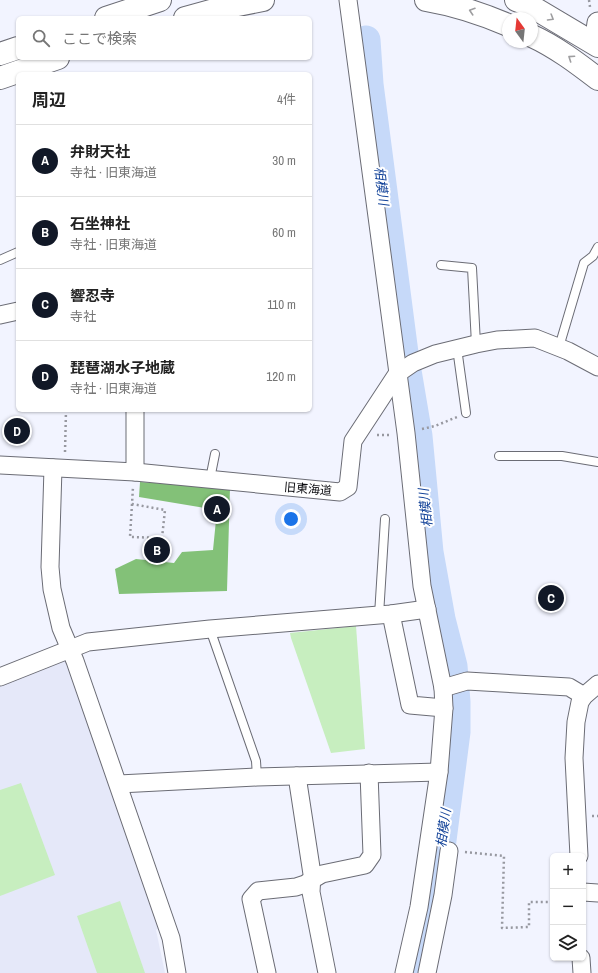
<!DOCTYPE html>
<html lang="ja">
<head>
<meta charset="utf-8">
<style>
	body { margin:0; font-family:"Archivo Narrow","Noto Sans JP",sans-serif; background:#f6f6f6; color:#222 }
	.controls { position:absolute; right:12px; bottom:12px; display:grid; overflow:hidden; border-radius:6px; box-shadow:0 1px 3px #0004 }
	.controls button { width:36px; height:36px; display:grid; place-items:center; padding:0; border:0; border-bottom:1px solid #e0e0e0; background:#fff; color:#222; font:20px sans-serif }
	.compass { position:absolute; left:502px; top:12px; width:36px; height:36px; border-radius:50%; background:#fff; box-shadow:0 1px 3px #0004; rotate:345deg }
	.you { position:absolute; left:291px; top:519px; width:14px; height:14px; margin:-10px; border:3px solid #fff; border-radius:50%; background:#1a73e8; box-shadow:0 0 0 6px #1a73e833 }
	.badge { display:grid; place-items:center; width:26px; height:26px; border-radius:50%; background:#111827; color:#fff; font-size:13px; font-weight:700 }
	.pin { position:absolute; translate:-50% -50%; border:2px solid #fff; box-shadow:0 1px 4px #0006 }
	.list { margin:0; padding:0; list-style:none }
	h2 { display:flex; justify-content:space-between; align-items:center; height:52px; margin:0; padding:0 16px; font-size:17px }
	h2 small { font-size:13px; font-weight:400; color:#767676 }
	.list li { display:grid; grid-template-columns:26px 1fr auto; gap:12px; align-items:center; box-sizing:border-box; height:72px; padding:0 16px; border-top:1px solid #e0e0e0 }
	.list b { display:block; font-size:15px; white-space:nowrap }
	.list p { margin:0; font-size:13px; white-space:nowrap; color:#767676 }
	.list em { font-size:13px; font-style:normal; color:#767676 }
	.icon { flex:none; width:22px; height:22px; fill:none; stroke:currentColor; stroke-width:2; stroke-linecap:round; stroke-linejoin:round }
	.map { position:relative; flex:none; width:598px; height:973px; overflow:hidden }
	.search { position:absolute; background:#fff; box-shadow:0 1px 3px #0004; left:16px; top:16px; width:296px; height:44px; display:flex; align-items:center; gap:10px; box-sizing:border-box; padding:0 14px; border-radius:6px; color:#767676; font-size:15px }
	.panel { position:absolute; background:#fff; box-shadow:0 1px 3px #0004; left:16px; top:72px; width:296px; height:340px; border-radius:6px }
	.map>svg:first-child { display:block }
	.built { fill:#e5e8f9 }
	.green { fill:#c7eebf }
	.forest { fill:#83c178 }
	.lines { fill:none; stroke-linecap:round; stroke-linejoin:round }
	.river { stroke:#c6d9f9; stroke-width:29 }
	.service-casing { stroke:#6b6c75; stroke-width:10 }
	.minor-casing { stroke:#6b6c75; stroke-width:19 }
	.tertiary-casing { stroke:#6b6c75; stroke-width:23 }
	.primary-casing { stroke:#6b6c75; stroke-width:24 }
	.path { stroke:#9798a0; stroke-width:2.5; stroke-dasharray:2 3; stroke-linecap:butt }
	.service { stroke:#fff; stroke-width:8 }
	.minor { stroke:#fff; stroke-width:17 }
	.tertiary { stroke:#fff; stroke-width:21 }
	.primary { stroke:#fff; stroke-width:22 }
	.oneway { stroke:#9e9ea0 }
	.labels { text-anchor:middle; stroke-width:4; stroke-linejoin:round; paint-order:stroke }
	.street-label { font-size:12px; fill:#0d0d11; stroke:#fff }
	.water-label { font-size:13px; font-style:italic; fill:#114198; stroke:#fff }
</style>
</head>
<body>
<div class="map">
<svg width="598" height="973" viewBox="0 0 598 973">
	<rect width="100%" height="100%" fill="#f2f4ff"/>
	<polygon class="built" points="64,656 161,927 156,930 165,973 0,973 0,681"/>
	<g class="green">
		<polygon points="356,626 365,749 331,753 291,638 290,633"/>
		<polygon points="21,783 55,875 0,896 0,790"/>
		<polygon points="120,901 145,973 97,973 77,916"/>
	</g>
	<polygon class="forest" points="140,482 230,488 227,591 119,594 115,569 136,559 174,563 182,552 213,550 217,510 139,497"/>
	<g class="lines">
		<polyline class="river" points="366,40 369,84 404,353 418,436 429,552 441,619 453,666 456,702 456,732 441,848 432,900 416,973"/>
		<g class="service-casing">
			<g id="service">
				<polyline points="0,260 18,252"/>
				<polyline points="441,265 472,268 476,344"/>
				<polyline points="559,347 584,263 593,256 598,247"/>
				<polyline points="457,348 466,413"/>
				<polyline points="499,456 562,456 598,462"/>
				<polyline points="210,479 215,454"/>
				<polyline points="379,615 385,519"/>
				<polyline points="210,629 256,761 257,777"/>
			</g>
		</g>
		<g class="minor-casing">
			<g id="minor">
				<polyline points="348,0 406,433 422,586 443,688 444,708 439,772 419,907 404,973"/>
				<polyline points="0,315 18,311"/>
				<polyline points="0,465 135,472 340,492 348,487 353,441 397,374 413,363 435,354 476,344 497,340 535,338 568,351 598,367"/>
				<polyline points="53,468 50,567 52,589 61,628 75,661 171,938 177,973"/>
				<polyline points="135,472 135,410"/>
				<polyline points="391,614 410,705 444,708"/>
				<polyline points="0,677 88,642 210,629 391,614 427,609"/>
				<polyline points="443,688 467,681 569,687 584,696"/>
				<polyline points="297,776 312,874 311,892 327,973"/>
				<polyline points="119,784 257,777 439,772"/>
				<polyline points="579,856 574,758 576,722 580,702 584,696 598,684"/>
				<polyline points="583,892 598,893"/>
				<polyline points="581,958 582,973"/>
				<polyline points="267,973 251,899 258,891 296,887 305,884 322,874 365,865 372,855 369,773"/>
				<polyline points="427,973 443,895 449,851"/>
			</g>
		</g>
		<g class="tertiary-casing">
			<polyline id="tertiary" points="595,44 598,23"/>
		</g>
		<g class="primary-casing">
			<g id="primary">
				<path d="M426 0C455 5 480 13 508 25"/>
				<polyline points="516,0 529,5 598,46"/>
				<polyline points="106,18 160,0"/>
				<polyline points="185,18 218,9 263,0"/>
				<path d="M532 36C556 47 577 63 598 79"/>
				<polyline points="0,54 18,48"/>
				<polyline points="0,78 58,58"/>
			</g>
		</g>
		<g class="path">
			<polyline points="589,0 590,7"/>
			<polyline points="422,429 435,426 457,417"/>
			<polyline points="377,435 390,435"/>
			<polyline points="65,452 66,410"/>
			<polyline points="132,504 130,537 162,538 165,510 132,504 133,487"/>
			<polyline points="592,816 598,816"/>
			<polyline points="465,852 504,856 502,928 529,927 529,902 553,902"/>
		</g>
		<use href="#service" class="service"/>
		<use href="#minor" class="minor"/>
		<use href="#tertiary" class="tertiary"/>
		<use href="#primary" class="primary"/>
	</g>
	<defs><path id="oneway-chevron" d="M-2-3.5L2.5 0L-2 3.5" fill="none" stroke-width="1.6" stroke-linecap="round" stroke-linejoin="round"/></defs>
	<g class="oneway">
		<use href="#oneway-chevron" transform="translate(472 11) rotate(-162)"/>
		<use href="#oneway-chevron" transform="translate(551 18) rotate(31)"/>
		<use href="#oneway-chevron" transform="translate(571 58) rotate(-146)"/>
	</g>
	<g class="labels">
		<g class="street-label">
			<text transform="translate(308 489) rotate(5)" y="4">旧東海道</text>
		</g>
		<g class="water-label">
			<text transform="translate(382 186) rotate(83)" y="5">相模川</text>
			<text transform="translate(425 508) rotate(-96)" y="5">相模川</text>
			<text transform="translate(443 828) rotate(-82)" y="5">相模川</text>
		</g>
	</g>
</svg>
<div class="controls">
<button>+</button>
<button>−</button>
<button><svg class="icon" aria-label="layers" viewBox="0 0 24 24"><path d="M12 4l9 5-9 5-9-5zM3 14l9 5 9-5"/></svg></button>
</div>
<svg class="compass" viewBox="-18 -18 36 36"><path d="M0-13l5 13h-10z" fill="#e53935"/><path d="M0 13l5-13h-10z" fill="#767676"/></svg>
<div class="you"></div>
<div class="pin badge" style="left:217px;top:509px">A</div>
<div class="pin badge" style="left:157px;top:550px">B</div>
<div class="pin badge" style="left:551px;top:598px">C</div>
<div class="pin badge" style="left:17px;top:431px">D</div>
<div class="search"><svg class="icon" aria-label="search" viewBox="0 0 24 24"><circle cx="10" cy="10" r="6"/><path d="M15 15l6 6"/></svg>ここで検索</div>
<section class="panel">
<h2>周辺<small>4件</small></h2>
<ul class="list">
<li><span class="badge">A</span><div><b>弁財天社</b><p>寺社 · 旧東海道</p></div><em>30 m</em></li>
<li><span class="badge">B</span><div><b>石坐神社</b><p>寺社 · 旧東海道</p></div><em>60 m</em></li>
<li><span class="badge">C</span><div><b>響忍寺</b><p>寺社</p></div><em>110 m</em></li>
<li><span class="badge">D</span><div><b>琵琶湖水子地蔵</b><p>寺社 · 旧東海道</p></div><em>120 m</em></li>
</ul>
</section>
</div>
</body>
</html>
